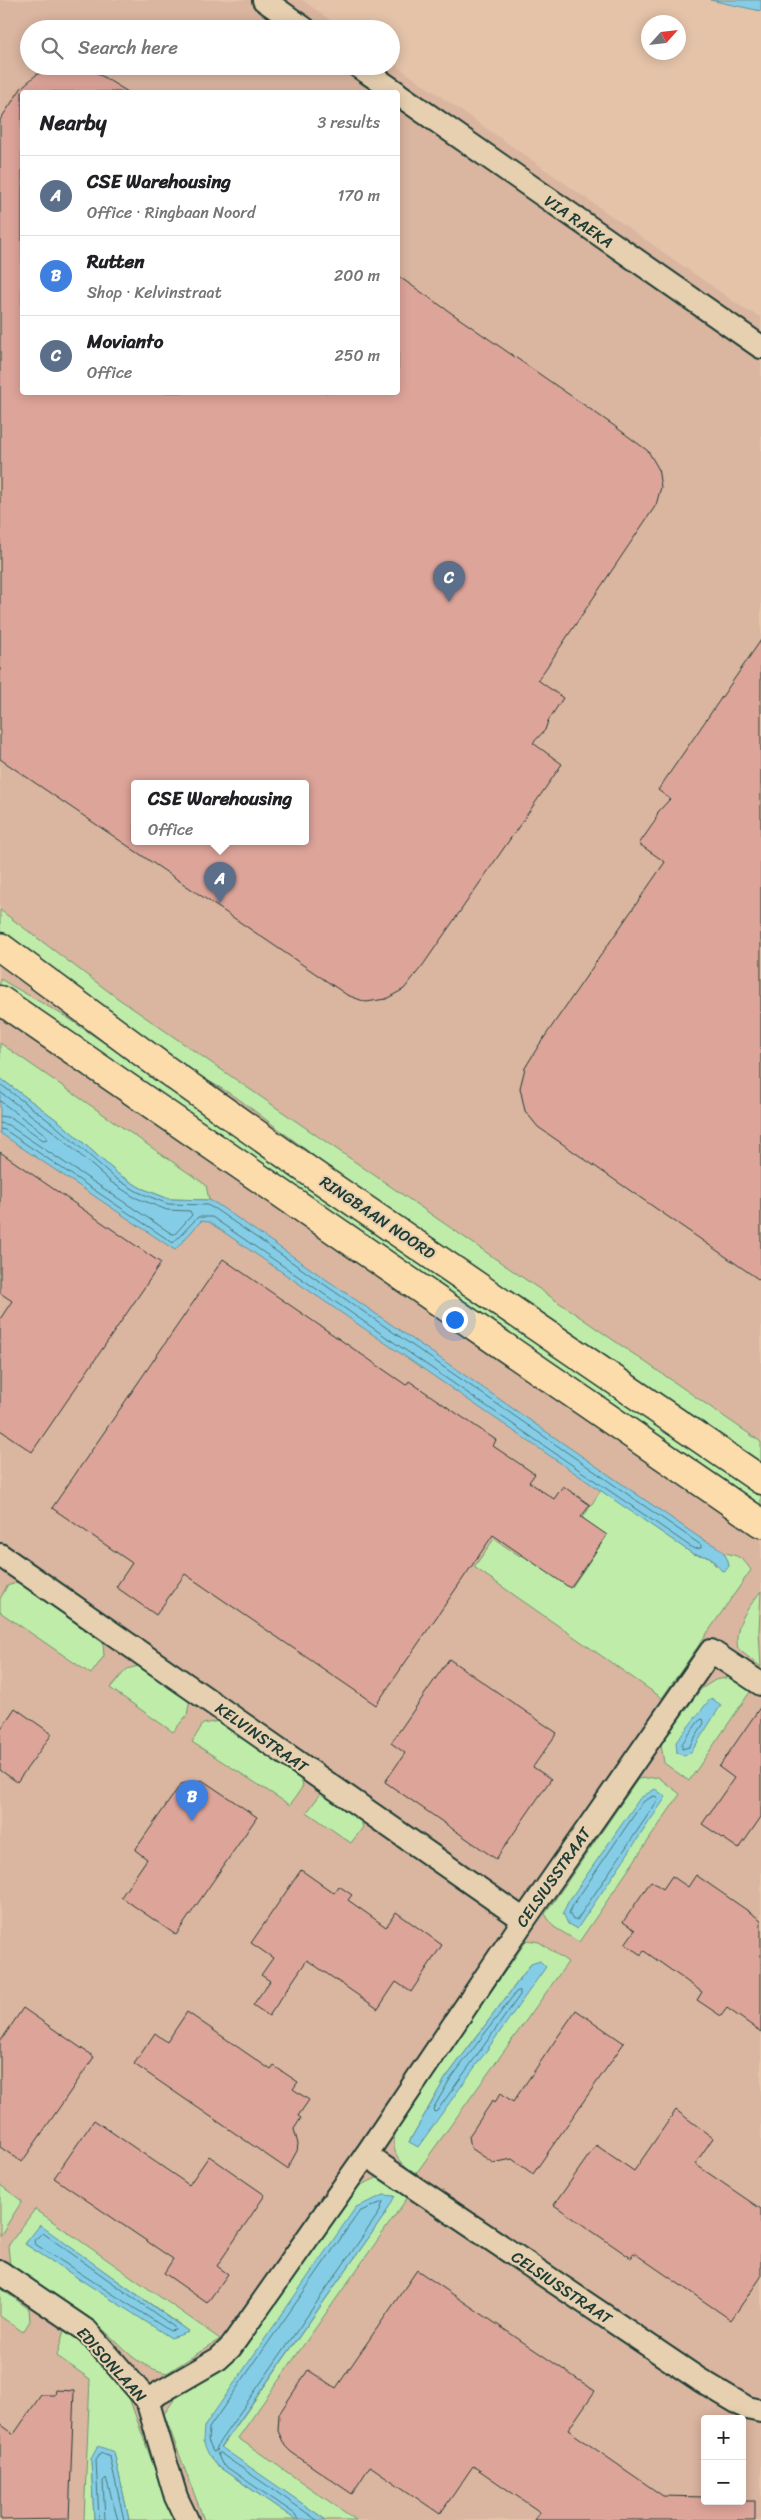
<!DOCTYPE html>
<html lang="en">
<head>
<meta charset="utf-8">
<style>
	body { margin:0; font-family:Sriracha,sans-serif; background:#f6f6f6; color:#202124 }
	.controls { position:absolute; right:15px; bottom:15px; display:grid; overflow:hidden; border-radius:5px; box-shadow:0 2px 12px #0003 }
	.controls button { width:45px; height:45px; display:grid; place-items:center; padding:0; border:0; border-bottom:1px solid #e0e0e0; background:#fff; color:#202124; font:25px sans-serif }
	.compass { position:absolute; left:641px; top:15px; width:45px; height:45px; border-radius:50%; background:#fff; box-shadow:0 2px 12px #0003; rotate:63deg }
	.you { position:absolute; left:454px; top:1319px; width:18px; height:18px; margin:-12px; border:4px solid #fff; border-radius:50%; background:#1a73e8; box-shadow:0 0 0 8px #1a73e833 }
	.badge { display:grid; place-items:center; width:32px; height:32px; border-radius:50%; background:#1f6fb2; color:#fff; font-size:16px; font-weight:700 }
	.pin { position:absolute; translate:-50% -41px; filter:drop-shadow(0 1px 2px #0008) }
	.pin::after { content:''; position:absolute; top:26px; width:18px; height:15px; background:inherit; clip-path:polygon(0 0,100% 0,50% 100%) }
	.popup { position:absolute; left:131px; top:780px; width:178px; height:65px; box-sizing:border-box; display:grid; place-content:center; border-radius:5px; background:#fff; filter:drop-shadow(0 1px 4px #0005); font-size:16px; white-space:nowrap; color:#757577 }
	.popup b { font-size:19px; color:#202124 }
	.popup::after { content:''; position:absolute; left:50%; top:100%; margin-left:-10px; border:10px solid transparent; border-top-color:#fff }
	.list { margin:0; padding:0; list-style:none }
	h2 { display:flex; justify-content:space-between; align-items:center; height:65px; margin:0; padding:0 20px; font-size:21px }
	h2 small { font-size:16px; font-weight:400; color:#757577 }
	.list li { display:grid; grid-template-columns:32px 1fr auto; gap:15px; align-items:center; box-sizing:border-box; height:80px; padding:0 20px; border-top:1px solid #e0e0e0 }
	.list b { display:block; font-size:19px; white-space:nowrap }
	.list p { margin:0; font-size:16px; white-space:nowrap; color:#757577 }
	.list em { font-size:16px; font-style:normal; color:#757577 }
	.icon { flex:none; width:28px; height:28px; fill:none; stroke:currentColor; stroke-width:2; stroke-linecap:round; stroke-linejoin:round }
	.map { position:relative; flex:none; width:761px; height:2520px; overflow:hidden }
	.search { position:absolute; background:#fff; box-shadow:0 2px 12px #0003; left:20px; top:20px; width:380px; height:55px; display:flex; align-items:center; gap:12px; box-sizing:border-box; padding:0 18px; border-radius:28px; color:#757577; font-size:19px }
	.panel { position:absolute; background:#fff; box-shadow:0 2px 12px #0003; left:20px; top:90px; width:380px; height:305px; border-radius:5px }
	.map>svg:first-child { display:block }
	.built { fill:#dab5a0; fill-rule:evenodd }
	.green { fill:#c0eca9; stroke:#70946e; fill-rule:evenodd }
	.water { fill:#85cde6; stroke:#5c939f }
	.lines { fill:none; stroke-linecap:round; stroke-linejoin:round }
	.shore { stroke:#48777b; stroke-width:1 }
	.building { fill:#dda49a; stroke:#1f3d34; fill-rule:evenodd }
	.street-casing { stroke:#1f3d34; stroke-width:26 }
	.primary-casing { stroke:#1f3d34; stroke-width:31 }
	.street { stroke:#e7d0b0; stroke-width:22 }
	.primary { stroke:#fddcac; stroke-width:28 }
	.labels { text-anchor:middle; stroke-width:4; stroke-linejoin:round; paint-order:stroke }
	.street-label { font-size:16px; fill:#1f3d34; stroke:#e7d0b0 }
</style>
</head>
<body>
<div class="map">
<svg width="761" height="2520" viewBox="0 0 761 2520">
	<rect width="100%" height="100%" fill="#e4c3a9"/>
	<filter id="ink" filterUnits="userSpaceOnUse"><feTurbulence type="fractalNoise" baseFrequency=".02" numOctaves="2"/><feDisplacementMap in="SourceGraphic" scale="10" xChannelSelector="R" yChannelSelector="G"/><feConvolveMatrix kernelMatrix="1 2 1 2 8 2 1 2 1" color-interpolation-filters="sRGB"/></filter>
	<g filter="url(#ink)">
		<path class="built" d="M0 0H302L343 29H29V66H391V62L746 310 761 317V2520H0ZM22 92H398V392H22ZM135 784H305V842H135ZM705 2419H742V2501H705Z"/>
		<g class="green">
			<polygon points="0,910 116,997 761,1442 761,1468 346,1183 309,1152 236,1097 171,1059 0,935"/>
			<polygon points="0,979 68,1018 761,1496 761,1512 0,989"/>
			<polygon points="0,1043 206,1185 209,1200 169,1199 141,1188 118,1174 61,1123 0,1078"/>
			<path d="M601 1490 693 1554 710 1557 715 1565 729 1566 724 1553C738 1555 743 1558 751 1570L662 1698 474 1567 494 1539 520 1556 531 1540 545 1569 572 1587 606 1537 582 1519Z"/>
			<polygon points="19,1582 103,1643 104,1656 91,1674 0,1612 0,1599 7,1586"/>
			<path d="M761 1591 759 1631 761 1667 738 1649C733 1625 747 1610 761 1591Z"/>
			<polygon points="138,1666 190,1699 187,1715 173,1732 110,1688 127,1669"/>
			<polygon points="731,1677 752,1689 689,1781 664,1763 661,1744 701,1689 715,1680"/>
			<polygon points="219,1721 300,1777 303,1786 290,1805 192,1742 203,1724"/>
			<polygon points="658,1777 680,1794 579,1942 554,1927 545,1914 638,1779"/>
			<polygon points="323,1791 360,1819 363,1827 351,1843 307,1812"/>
			<path d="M527 1940 539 1942 568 1962 415 2175C395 2156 389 2152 398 2124ZM531 1964 409 2142 445 2079Z"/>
			<polygon points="386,2174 415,2187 238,2438 356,2520 326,2520 221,2448 384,2216 394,2196 204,2427 219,2467 296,2520 204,2520 164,2414 183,2387 231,2362 250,2340 356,2187"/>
			<polygon points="0,2185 22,2201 0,2236"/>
			<path d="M35 2209 220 2339 167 2373C131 2365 122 2343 96 2324 68 2303 39 2284 10 2265L8 2246ZM40 2226 189 2331 171 2337 25 2244Z"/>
			<polygon points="0,2288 29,2309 30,2321 23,2332 0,2316"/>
			<polygon points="64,2330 85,2345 128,2395 173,2520 129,2520 114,2452 91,2459 94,2520 84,2520 90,2379 57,2356"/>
		</g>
		<g class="water">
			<polygon points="710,0 761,0 761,11"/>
			<path d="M0 1078 61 1123 118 1174 141 1188 169 1199 209 1200 217 1204 703 1540C716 1545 727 1551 729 1566L726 1570 722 1571 710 1557 693 1554 209 1222 201 1221 175 1250 0 1133Z"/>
			<polygon points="711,1698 721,1705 692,1751 685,1756 677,1753 676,1742"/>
			<polygon points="655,1789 666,1797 577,1929 568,1924 563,1913 568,1902 640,1798"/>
			<polygon points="540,1961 546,1967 418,2147 409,2142 445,2079 531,1964"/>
			<polygon points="384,2195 395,2196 384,2216 221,2447 326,2520 296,2520 219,2467 208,2453 203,2441 204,2427 356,2207"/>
			<polygon points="40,2225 189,2332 171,2338 25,2244"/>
			<polygon points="98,2446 114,2452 129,2520 94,2520 91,2459"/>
		</g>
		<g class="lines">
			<g class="shore">
				<polyline points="0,1084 57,1127 115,1178 138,1192 168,1204 207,1205 215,1209 701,1545 701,1548 694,1549 212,1217 198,1217 173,1243 5,1130 0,1129"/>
				<polyline points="0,1092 54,1132 111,1182 134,1197 167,1210 190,1211 192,1215 175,1234 172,1234 8,1125 0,1123"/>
				<polyline points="0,1101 46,1135 47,1139 43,1140 12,1118 0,1116"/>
				<polygon points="700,1720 703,1719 704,1723 689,1747 682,1749 682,1744"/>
				<polygon points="654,1796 657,1797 658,1800 577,1920 573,1920 569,1913 573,1905 643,1802"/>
				<polygon points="520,1991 520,1995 437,2111 434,2112 433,2109 449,2081 516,1992"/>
				<polygon points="383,2202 379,2213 218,2444 216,2451 213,2451 208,2440 209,2428 359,2212"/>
				<polygon points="43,2233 174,2327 175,2330 170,2331 35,2244 34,2241"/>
				<polyline points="99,2520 96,2460 101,2453 110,2457 124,2520"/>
				<polyline points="105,2520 103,2481 106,2478 118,2520"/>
				<polyline points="298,2520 295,2514 222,2464 217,2453 220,2453 317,2520"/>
			</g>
		</g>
		<g class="building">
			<path d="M53 66 87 67 128 92H22V392H398V276L613 425 648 451 658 468 661 487 656 505 538 680 563 698 548 721 545 730 533 743 562 764 423 965 404 989 386 999 366 1002 347 995 0 759V120L22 87 36 75ZM135 784H305V842H135Z"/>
			<polygon points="761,640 761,1281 538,1127 525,1111 520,1088 525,1068 539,1045 665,862 639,844 655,821 658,812 670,799 658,790"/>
			<polygon points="0,1152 161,1263 32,1452 0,1430 0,1319 12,1301 0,1293"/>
			<polygon points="223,1259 406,1385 409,1381 496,1440 493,1446 535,1474 529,1482 554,1499 563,1486 590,1505 581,1517 607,1535 570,1588 493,1535 376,1705 185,1574 156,1615 116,1587 132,1563 52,1508"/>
			<polygon points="449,1659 557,1733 533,1767 551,1779 496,1859 385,1782 405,1753 391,1743"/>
			<polygon points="761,1706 761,1817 739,1849 702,1824 734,1778 719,1767"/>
			<polygon points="15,1708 52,1734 17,1782 0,1770 0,1730"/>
			<polygon points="202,1780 257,1817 176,1935 121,1897 147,1859 135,1850 181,1784"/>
			<polygon points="301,1870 334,1893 339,1886 352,1895 348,1900 386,1927 396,1912 442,1945 411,1992 396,1982 378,2009 307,1960 269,2016 253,2005 270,1981 261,1975 273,1958 251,1943"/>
			<polygon points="696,1875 761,1920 761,2032 727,2008 721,2016 697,2000 702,1992 644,1951 641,1955 625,1944 635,1930 623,1922 651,1881 663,1889 672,1876 688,1887"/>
			<polygon points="23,2008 94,2057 22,2162 0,2147 0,2042"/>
			<polygon points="576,2010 624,2043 533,2174 512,2159 493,2163 471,2148 469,2136 493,2100 495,2102 501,2093 513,2102"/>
			<polygon points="187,2012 271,2070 274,2066 298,2082 293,2089 309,2100 298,2116 301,2118 294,2129 298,2144 297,2151 287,2169 134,2064 155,2033 167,2042"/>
			<polygon points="676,2110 713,2138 695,2164 761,2209 761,2277 731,2320 634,2253 631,2258 554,2205 596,2145 634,2171"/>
			<polygon points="94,2120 189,2185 209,2156 265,2195 217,2266 228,2274 207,2303 164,2273 173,2259 54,2178"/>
			<polygon points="417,2270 595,2391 568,2430 663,2496 705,2497 705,2501 755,2501 755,2520 534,2520 540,2512 473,2466 440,2514 370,2466 352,2494 291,2452 285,2446 278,2431 279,2414 308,2370 336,2388"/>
			<polygon points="56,2390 74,2391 69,2519 0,2520 0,2424 14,2434 41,2395 55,2395"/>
		</g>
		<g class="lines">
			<g class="street-casing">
				<g id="street">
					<polyline points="264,0 305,29"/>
					<polyline points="358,66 396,92"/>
					<polyline points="398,94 761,347"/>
					<polyline points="0,1555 524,1920"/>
					<polyline points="366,2155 700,2380 747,2408 761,2411"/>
					<polyline points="0,2272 87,2331 147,2400 176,2497 187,2520"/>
					<polyline points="147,2400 218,2359 230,2348 366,2155 524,1920 711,1651 761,1684"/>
				</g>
			</g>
			<g class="primary-casing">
				<g id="primary">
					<polyline points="0,947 165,1069 313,1174 761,1480"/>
					<polyline points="0,1000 761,1523"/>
				</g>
			</g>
			<use href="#street" class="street"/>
			<use href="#primary" class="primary"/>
		</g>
	</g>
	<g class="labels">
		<g class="street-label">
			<text transform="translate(579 221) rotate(35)" y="6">VIA RAEKA</text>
			<text transform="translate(378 1217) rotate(34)" y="6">RINGBAAN NOORD</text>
			<text transform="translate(262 1737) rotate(35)" y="6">KELVINSTRAAT</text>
			<text transform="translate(553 1877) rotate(-55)" y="6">CELSIUSSTRAAT</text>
			<text transform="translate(562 2287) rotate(34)" y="6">CELSIUSSTRAAT</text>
			<text transform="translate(112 2364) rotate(48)" y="6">EDISONLAAN</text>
		</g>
	</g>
</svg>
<div class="controls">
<button>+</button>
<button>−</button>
</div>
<svg class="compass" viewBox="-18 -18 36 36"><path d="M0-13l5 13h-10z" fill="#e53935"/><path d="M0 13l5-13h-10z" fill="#757577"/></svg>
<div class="you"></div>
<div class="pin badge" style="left:220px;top:903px;background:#5c6f8a">A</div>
<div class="popup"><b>CSE Warehousing</b>Office</div>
<div class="pin badge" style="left:192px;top:1821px;background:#3f7fe0">B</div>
<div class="pin badge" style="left:449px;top:602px;background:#5c6f8a">C</div>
<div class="search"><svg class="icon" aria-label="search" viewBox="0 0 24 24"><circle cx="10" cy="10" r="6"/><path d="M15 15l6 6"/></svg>Search here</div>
<section class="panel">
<h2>Nearby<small>3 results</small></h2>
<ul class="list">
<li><span class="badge" style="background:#5c6f8a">A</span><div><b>CSE Warehousing</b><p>Office · Ringbaan Noord</p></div><em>170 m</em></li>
<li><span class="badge" style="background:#3f7fe0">B</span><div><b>Rutten</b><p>Shop · Kelvinstraat</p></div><em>200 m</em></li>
<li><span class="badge" style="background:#5c6f8a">C</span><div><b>Movianto</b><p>Office</p></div><em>250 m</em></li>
</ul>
</section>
</div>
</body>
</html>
